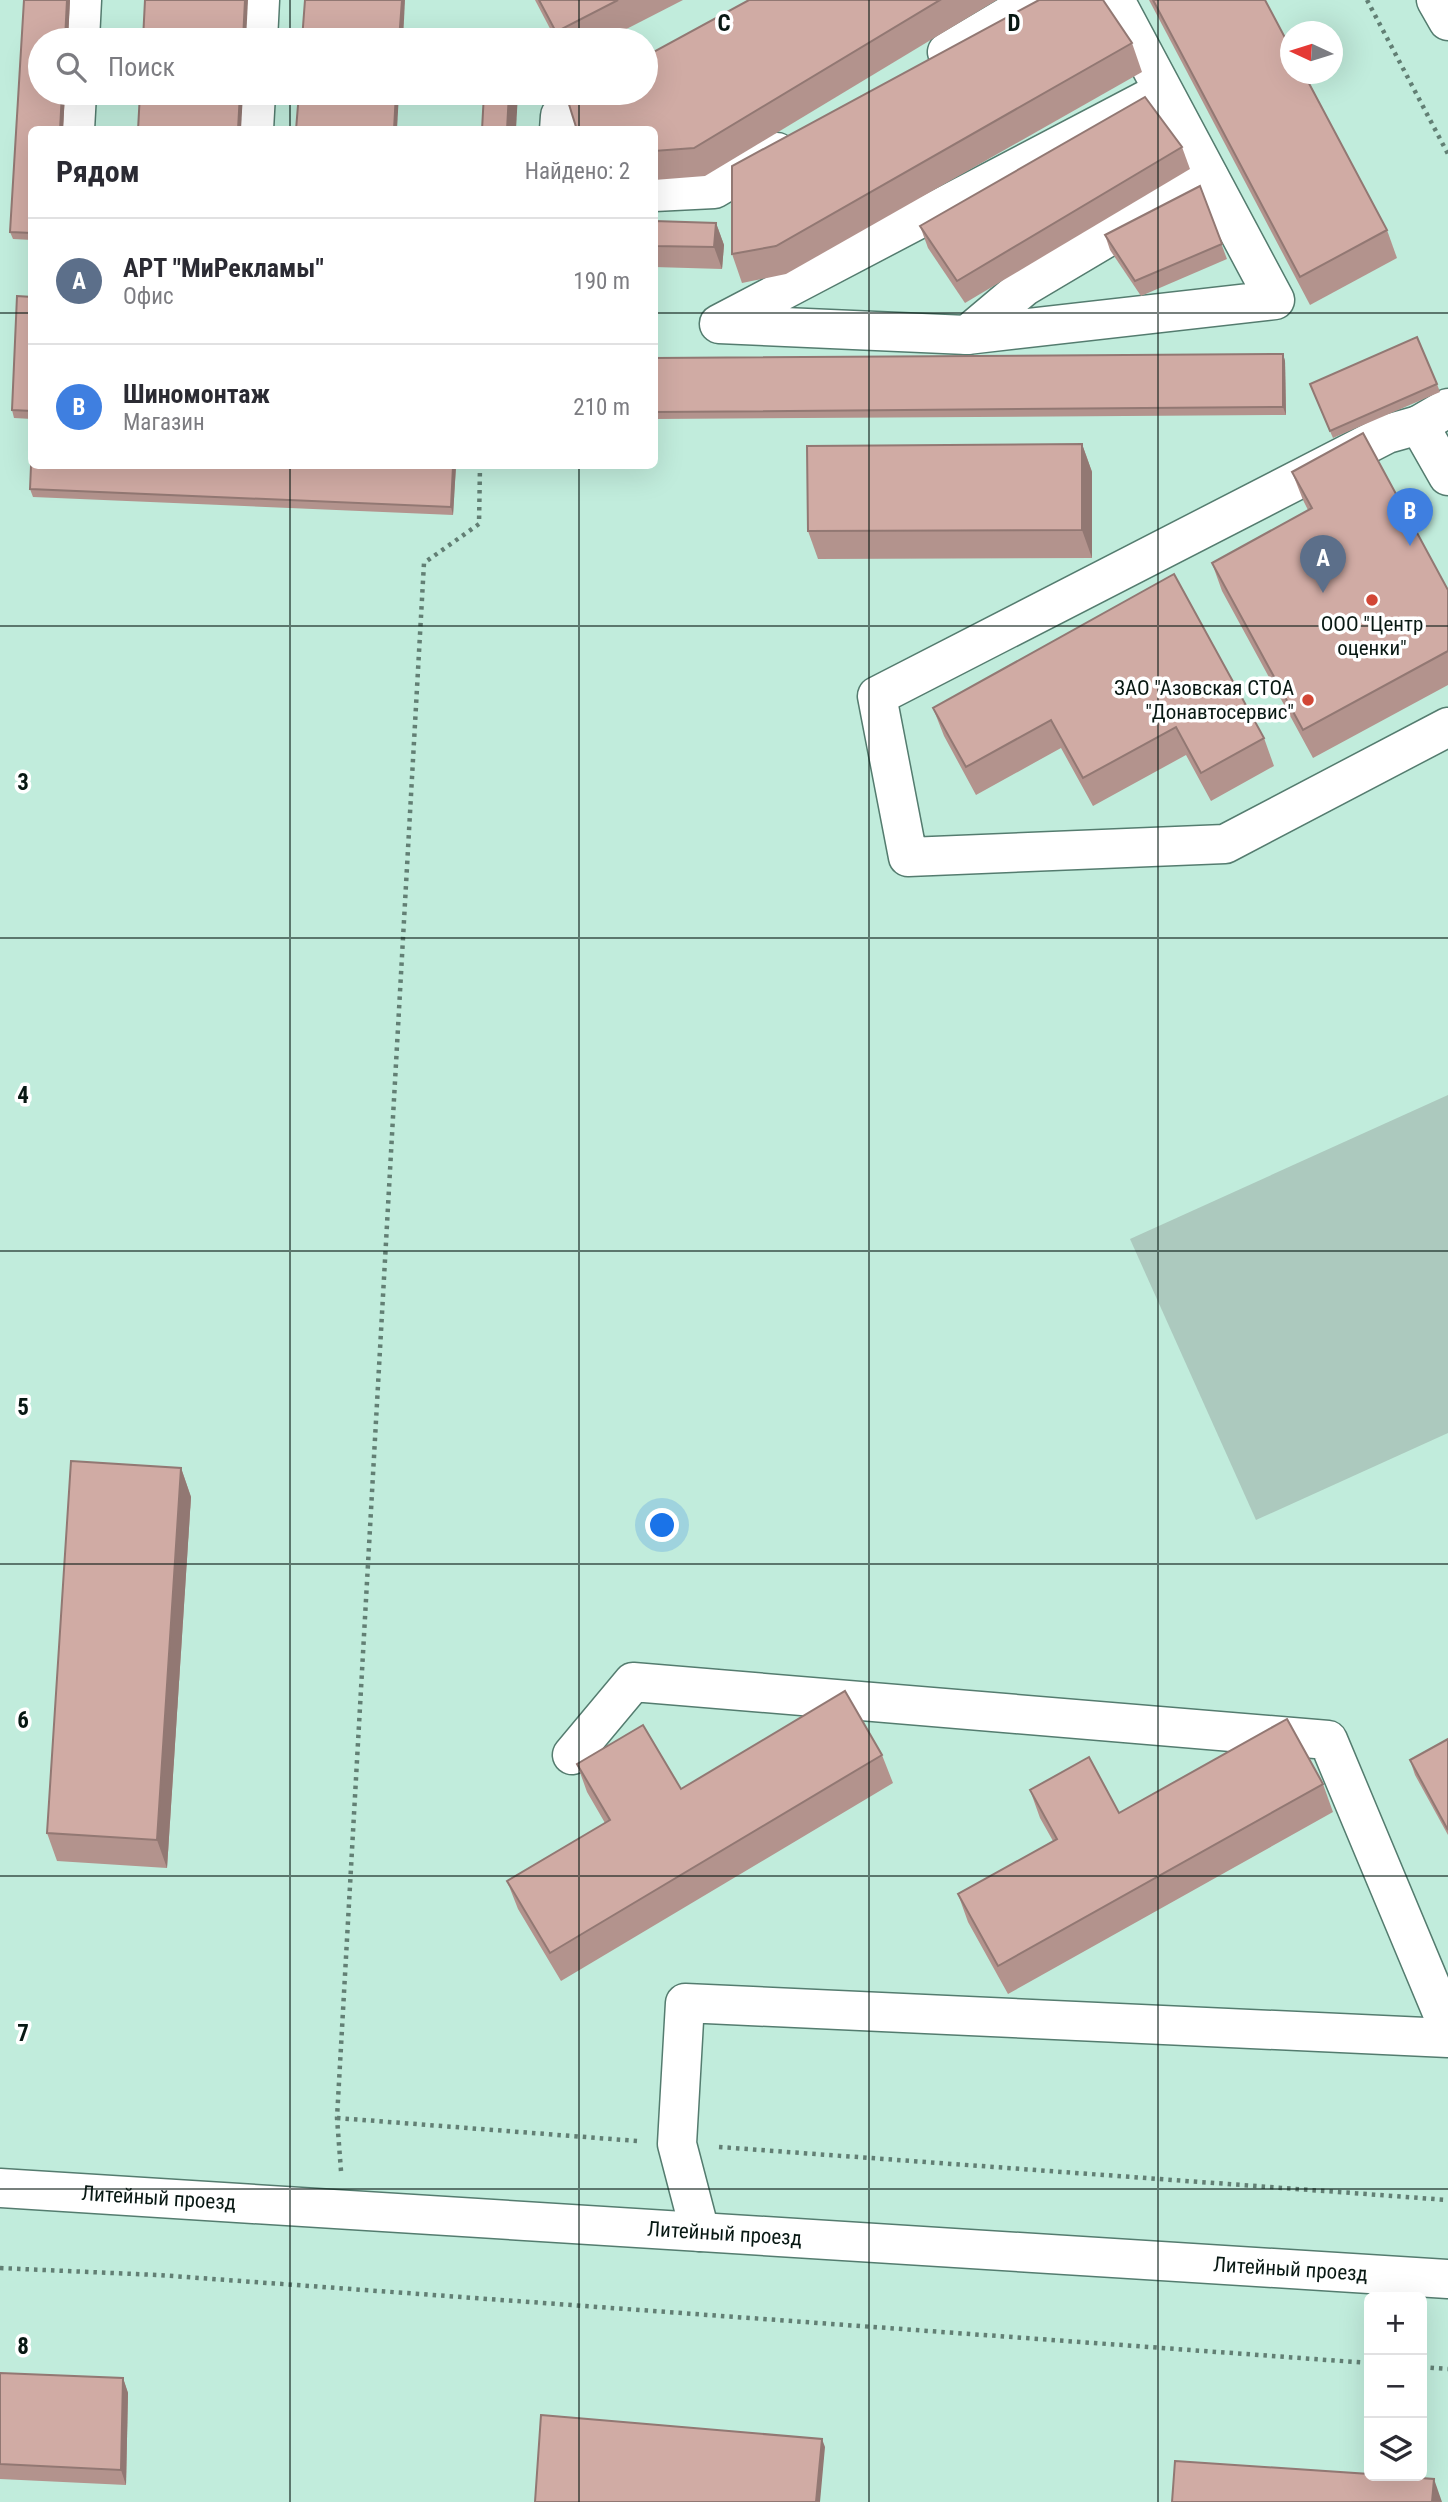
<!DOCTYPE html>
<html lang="ru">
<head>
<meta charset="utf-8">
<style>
	body { margin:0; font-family:"Roboto Condensed",sans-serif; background:#f7f7f7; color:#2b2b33 }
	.controls { position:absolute; right:21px; bottom:21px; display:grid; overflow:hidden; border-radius:10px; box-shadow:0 7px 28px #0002 }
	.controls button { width:63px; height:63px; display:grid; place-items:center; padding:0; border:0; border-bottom:2px solid #e1e1e2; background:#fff; color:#2b2b33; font:35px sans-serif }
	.compass { position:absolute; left:1280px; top:21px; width:63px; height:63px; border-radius:50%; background:#fff; box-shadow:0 7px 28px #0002; rotate:274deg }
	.you { position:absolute; left:663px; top:1526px; width:24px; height:24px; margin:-18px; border:5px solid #fff; border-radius:50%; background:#1a73e8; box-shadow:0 0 0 10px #1a73e833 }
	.badge { display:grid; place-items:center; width:46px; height:46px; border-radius:50%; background:#2563eb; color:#fff; font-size:23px; font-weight:700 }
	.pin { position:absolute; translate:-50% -58px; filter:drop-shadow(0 2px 4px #0008) }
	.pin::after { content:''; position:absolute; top:37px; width:24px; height:21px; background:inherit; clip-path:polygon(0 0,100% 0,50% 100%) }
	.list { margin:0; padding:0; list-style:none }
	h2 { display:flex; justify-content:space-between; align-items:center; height:91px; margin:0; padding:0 28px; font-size:30px }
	h2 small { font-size:23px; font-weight:400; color:#7c7c81 }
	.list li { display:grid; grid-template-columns:46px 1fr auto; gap:21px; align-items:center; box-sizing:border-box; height:126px; padding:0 28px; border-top:2px solid #e1e1e2 }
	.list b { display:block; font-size:26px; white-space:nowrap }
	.list p { margin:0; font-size:23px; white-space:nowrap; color:#7c7c81 }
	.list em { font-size:23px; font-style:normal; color:#7c7c81 }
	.icon { flex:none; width:38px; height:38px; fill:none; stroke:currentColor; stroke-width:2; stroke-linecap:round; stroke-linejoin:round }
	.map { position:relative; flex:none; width:1448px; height:2502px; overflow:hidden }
	.search { position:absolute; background:#fff; box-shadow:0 7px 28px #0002; left:28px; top:28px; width:630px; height:77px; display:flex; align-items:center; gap:18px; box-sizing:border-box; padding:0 24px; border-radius:38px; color:#7c7c81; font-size:26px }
	.panel { position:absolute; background:#fff; box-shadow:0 7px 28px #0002; left:28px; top:126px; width:630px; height:343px; border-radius:10px }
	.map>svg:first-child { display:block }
	.green { fill:#acc9be }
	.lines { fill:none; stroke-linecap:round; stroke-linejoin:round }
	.minor-casing { stroke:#547c6f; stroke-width:41 }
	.major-casing { stroke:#547c6f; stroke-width:41 }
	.path { stroke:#627f74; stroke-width:4.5; stroke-dasharray:3.5 5; stroke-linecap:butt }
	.minor { stroke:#fff; stroke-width:38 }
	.major { stroke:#fff; stroke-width:38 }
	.wall { fill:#b3938d }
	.shaded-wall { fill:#927873 }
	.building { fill:#d0aba4; stroke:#927873; stroke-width:2 }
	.grid { fill:none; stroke:#081813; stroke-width:2; stroke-opacity:0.55 }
	.poi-dot { fill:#d24635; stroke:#fff; stroke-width:2.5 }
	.labels { text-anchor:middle; stroke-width:7; stroke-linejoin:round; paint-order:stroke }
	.poi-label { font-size:21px; fill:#081813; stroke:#fff }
	.street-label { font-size:21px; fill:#081813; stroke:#fff }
	.grid-label { font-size:23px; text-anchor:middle; font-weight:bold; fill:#081813; stroke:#fff; stroke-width:7; stroke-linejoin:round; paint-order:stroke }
</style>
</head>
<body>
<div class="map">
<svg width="1448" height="2502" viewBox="0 0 1448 2502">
	<rect width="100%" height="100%" fill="#c1ecdc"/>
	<polygon class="green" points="1448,1095 1448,1433 1256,1520 1130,1239"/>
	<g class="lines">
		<g class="minor-casing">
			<g id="minor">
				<polyline points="1115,0 1275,300 967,335 719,324 1163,91"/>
				<polyline points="80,40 82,0"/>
				<polyline points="258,40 260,0"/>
				<polyline points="947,52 1035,0"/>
				<polyline points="75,130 77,93"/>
				<polyline points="254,130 256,93"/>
				<polyline points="559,130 560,116 602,93"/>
				<polyline points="654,192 714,189 777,152"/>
				<polyline points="967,335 1024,287 1209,177"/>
				<polyline points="1448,408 1419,425 1448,476"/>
				<polyline points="1419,425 1387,434 877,696 908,857 1225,844 1448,727"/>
				<polyline points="572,1755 633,1682 1328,1740 1448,2027"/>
				<polyline points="700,2232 677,2144 685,2003 1448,2038"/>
			</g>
		</g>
		<g class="major-casing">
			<g id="major">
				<polyline points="1436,0 1448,21"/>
				<path id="s1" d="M0 2188 1448 2279"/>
			</g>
		</g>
		<g class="path">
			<polyline points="1367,0 1448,154"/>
			<polyline points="337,2118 637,2141"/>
			<polyline points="719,2147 1448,2200"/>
			<polyline points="341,2171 337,2118 424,563 479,524 480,466"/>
			<polyline points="0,2268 158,2275 1369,2363"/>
			<polyline points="1422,2367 1448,2369"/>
		</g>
		<use href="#minor" class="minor"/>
		<use href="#major" class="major"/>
	</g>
	<g class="wall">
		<polygon points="24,0 70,0 63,130 32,130 32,240 13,239 10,232"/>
		<polygon points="535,0 683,0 605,40 556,40"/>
		<polygon points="749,0 997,0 705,176 654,180 654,130"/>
		<polygon points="1149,0 1265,0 1387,230 1397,258 1310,305"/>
		<polygon points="1132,43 1142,72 786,274 742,283 732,254"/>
		<polygon points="1182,147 1190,169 965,303 928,248 920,226"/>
		<polygon points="1200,186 1227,259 1141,296 1110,250 1105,235"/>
		<polygon points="654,221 716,223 724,245 722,269 654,267"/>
		<polygon points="32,297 32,419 14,418 12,410"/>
		<polygon points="1283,354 1285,361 1286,415 654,419 654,358"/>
		<polygon points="1437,384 1440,392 1333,438 1313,392"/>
		<polygon points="1082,444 1092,472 1092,558 818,559 808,531"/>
		<polygon points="456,466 453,515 33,497 30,489"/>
		<polygon points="1292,472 1448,590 1448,685 1313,758 1222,591 1212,563 1308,510 1303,500"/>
		<polygon points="1174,574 1264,738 1274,766 1211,801 1186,755 1093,806 1061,748 976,795 944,736 933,708"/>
		<polygon points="181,1468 191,1497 167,1868 57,1861 47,1833"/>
		<polygon points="1448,1739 1448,1835 1415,1775 1410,1760"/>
		<polygon points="882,1755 893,1783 561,1981 518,1909 507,1881 605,1823 587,1792 577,1764 681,1789"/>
		<polygon points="1323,1784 1333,1812 1008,1994 968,1922 958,1894 1053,1841 1040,1818 1030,1790 1119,1813"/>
		<polygon points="0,2373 123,2378 128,2393 126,2485 0,2479"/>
	</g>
	<g class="shaded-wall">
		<polygon points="67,0 70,0 68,40 65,40"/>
		<polygon points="245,0 248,0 246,40 243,40"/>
		<polygon points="402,0 405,0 403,40 399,40"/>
		<polygon points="62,93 65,93 63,130 60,130"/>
		<polygon points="240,93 243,93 241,130 238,130"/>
		<polygon points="396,93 399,93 397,130 394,130"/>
		<polygon points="509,93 518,93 516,130 507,130"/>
		<polygon points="716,223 724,245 722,269 714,247"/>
		<polygon points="1283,354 1285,361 1286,415 1283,407"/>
		<polygon points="1082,444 1092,472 1092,558 1082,530"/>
		<polygon points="453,466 456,466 453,515 451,507"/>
		<polygon points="181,1468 191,1497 167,1868 157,1840"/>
		<polygon points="123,2378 128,2393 126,2485 121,2470"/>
		<polygon points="822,2439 825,2447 820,2502 816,2502"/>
		<polygon points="1434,2479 1442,2502 1432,2502"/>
	</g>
	<g class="building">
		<polygon points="24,0 67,0 65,40 40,40 40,93 62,93 60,130 32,130 32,233 10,232"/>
		<polygon points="145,0 245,0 243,40 143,40"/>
		<polygon points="305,0 402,0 399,40 302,40"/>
		<polygon points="539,0 618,0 556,32"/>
		<polygon points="749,0 940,0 694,148 654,151 654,130 577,130 567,98 577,93 646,93 646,56"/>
		<polygon points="1039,0 1103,0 1132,43 776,246 732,254 732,166"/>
		<polygon points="1153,0 1265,0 1291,49 1291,74 1304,74 1387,230 1300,277"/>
		<polygon points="140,93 240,93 238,130 138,130"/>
		<polygon points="299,93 396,93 394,130 296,130"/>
		<polygon points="484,93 509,93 507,130 482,130"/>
		<polygon points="1145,97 1182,147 957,281 920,226"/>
		<polygon points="1200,186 1222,244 1135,281 1105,235"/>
		<polygon points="654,221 716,223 714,247 654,246"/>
		<polygon points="17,296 32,297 32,411 12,410"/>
		<polygon points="1417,337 1437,384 1330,431 1310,384"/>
		<polygon points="1283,354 1283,407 654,412 654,358"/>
		<polygon points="1363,433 1448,590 1448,651 1303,730 1212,563 1312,508 1292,472"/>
		<polygon points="32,443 32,466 453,466 451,507 30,489"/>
		<polygon points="1082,444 1082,530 808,531 807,446"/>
		<polygon points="1174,574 1264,738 1201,773 1176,727 1083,778 1051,720 966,767 933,708"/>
		<polygon points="71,1461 181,1468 157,1840 47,1833"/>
		<polygon points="845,1691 882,1755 550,1953 507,1881 610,1820 577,1764 643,1725 681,1789"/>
		<polygon points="1287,1719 1323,1784 998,1966 958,1894 1057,1839 1030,1790 1089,1757 1119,1813"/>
		<polygon points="1448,1739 1448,1830 1410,1760"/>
		<polygon points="0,2373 123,2378 121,2470 0,2464"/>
		<polygon points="541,2415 822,2439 816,2502 535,2502"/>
		<polygon points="1175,2461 1369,2474 1369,2476 1393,2476 1434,2479 1432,2502 1172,2502"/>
	</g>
	<path class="grid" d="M290 0V40M579 0V40M869 0V2502M1158 0V2502M290 93V130M579 93V130M0 313H32M654 313H1448M290 466V2502M579 466V2502M0 626H1448M0 938H1448M0 1251H1448M0 1564H1448M0 1876H1448M0 2189H1448"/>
	<g class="poi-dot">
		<circle cx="1372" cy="600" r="7"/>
		<circle cx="1308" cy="700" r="7"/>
	</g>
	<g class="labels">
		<g class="poi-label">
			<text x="1372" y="631">ООО "Центр<tspan x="1372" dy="24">оценки"</tspan></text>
			<text x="1294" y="695" text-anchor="end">ЗАО "Азовская СТОА<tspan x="1294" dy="24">"Донавтосервис"</tspan></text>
		</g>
		<g class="street-label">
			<text dy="7" stroke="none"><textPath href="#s1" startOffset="159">Литейный проезд</textPath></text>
			<text dy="7" stroke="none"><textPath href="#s1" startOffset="726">Литейный проезд</textPath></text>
			<text dy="7" stroke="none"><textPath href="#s1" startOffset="1293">Литейный проезд</textPath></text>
		</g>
	</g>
	<g class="grid-label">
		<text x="724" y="31">C</text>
		<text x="1014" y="31">D</text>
		<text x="23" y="790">3</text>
		<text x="23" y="1103">4</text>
		<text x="23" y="1415">5</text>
		<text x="23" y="1728">6</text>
		<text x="23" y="2041">7</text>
		<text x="23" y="2354">8</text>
	</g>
</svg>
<div class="controls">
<button>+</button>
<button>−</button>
<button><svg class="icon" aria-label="layers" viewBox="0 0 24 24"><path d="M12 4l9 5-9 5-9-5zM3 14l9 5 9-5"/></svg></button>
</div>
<svg class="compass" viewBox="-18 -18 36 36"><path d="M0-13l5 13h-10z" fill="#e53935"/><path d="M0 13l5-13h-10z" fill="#7c7c81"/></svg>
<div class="you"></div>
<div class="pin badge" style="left:1323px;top:593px;background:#5c6f8a">A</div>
<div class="pin badge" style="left:1410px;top:546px;background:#3f7fe0">B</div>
<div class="search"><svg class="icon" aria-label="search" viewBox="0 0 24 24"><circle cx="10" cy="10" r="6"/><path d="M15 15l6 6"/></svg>Поиск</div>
<section class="panel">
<h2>Рядом<small>Найдено: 2</small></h2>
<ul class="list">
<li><span class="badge" style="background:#5c6f8a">A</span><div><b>АРТ &quot;МиРекламы&quot;</b><p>Офис</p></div><em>190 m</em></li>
<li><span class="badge" style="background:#3f7fe0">B</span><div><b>Шиномонтаж</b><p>Магазин</p></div><em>210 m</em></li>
</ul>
</section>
</div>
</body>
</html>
